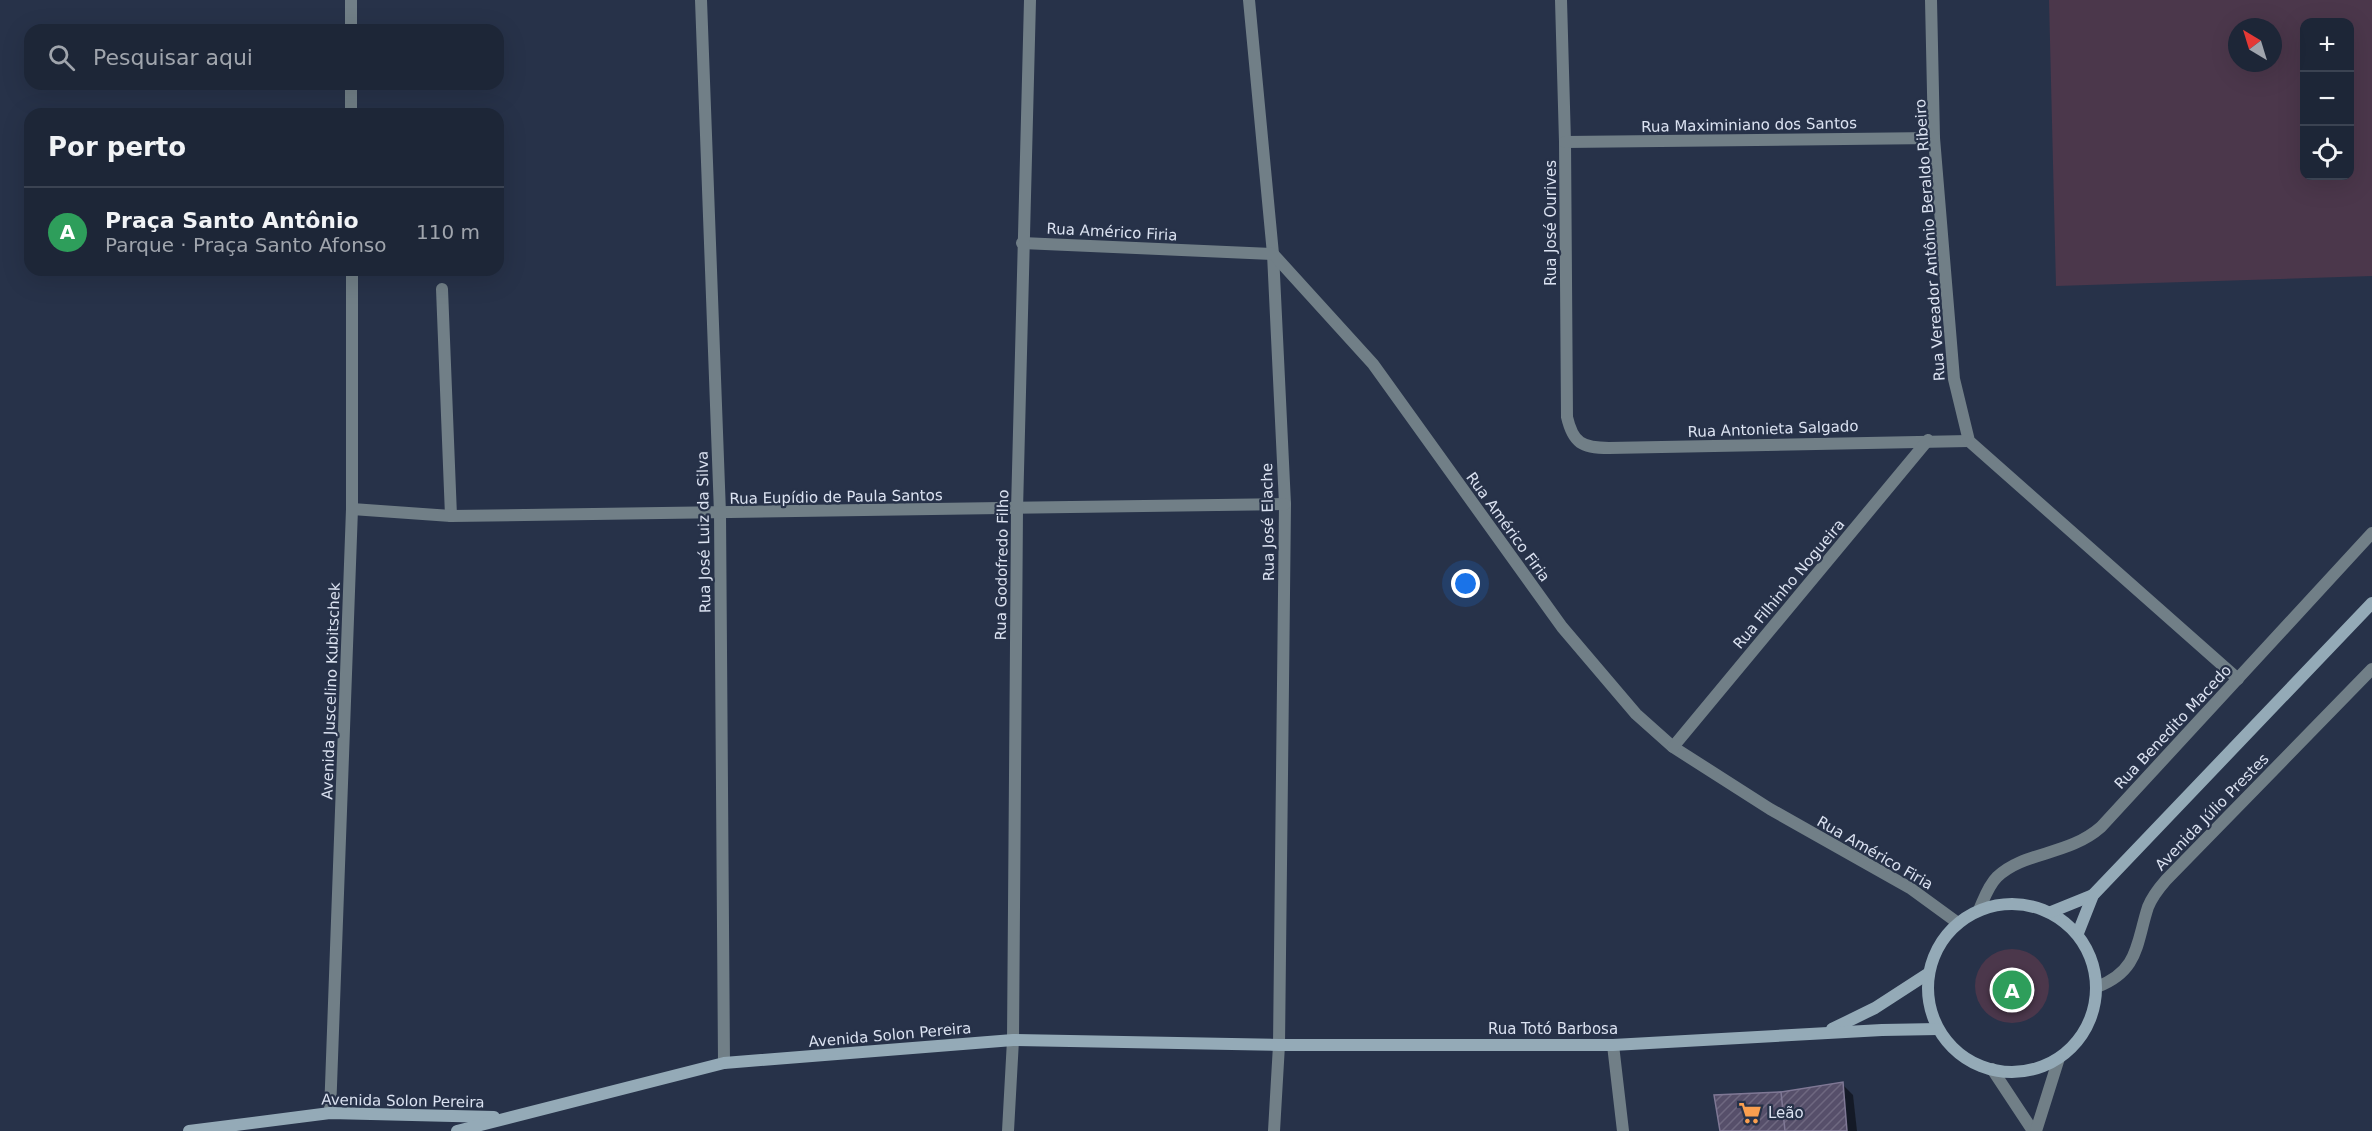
<!DOCTYPE html>
<html lang="pt">
<head>
<meta charset="utf-8">
<style>
	body { margin:0; font-family:"DejaVu Sans",sans-serif; background:#2a3242; color:#f1f3f6 }
	.controls { position:absolute; right:18px; top:18px; display:grid; overflow:hidden; border-radius:12px; box-shadow:0 6px 24px #0002 }
	.controls button { width:54px; height:54px; display:grid; place-items:center; padding:0; border:0; border-bottom:2px solid #3b4352; background:#1d2637; color:#f1f3f6; font:30px sans-serif }
	.compass { position:absolute; left:2228px; top:18px; width:54px; height:54px; border-radius:50%; background:#1d2637; box-shadow:0 6px 24px #0002; rotate:322deg }
	.you { position:absolute; left:1466px; top:584px; width:21px; height:21px; margin:-15px; border:4px solid #fff; border-radius:50%; background:#1a73e8; box-shadow:0 0 0 9px #1a73e833 }
	.badge { display:grid; place-items:center; width:39px; height:39px; border-radius:50%; background:#fa9f4f; color:#fff; font-size:20px; font-weight:700 }
	.pin { position:absolute; translate:-50% -50%; border:3px solid #fff; box-shadow:0 2px 6px #0006 }
	.list { margin:0; padding:0; list-style:none }
	h2 { display:flex; justify-content:space-between; align-items:center; height:78px; margin:0; padding:0 24px; font-size:26px }
	h2 small { font-size:20px; font-weight:400; color:#a0a5ad }
	.list li { display:grid; grid-template-columns:39px 1fr auto; gap:18px; align-items:center; box-sizing:border-box; height:90px; padding:0 24px; border-top:2px solid #3b4352 }
	.list b { display:block; font-size:22px; white-space:nowrap }
	.list p { margin:0; font-size:20px; white-space:nowrap; color:#a0a5ad }
	.list em { font-size:20px; font-style:normal; color:#a0a5ad }
	.icon { flex:none; width:33px; height:33px; fill:none; stroke:currentColor; stroke-width:2; stroke-linecap:round; stroke-linejoin:round }
	.map { position:relative; flex:none; width:2372px; height:1131px; overflow:hidden }
	.search { position:absolute; background:#1d2637; box-shadow:0 6px 24px #0002; left:24px; top:24px; width:480px; height:66px; display:flex; align-items:center; gap:15px; box-sizing:border-box; padding:0 21px; border-radius:18px; color:#a0a5ad; font-size:22px }
	.panel { position:absolute; background:#1d2637; box-shadow:0 6px 24px #0002; left:24px; top:108px; width:480px; height:168px; border-radius:18px }
	.map>svg:first-child { display:block }
	.green { fill:#4b374b; fill-rule:evenodd }
	.shadow { fill:#0007 }
	.building { fill:url(#building-hatch); stroke:#7f7895; stroke-width:1.5 }
	.lines { fill:none; stroke-linecap:round; stroke-linejoin:round }
	.service { stroke:#717f87; stroke-width:12 }
	.minor { stroke:#717f87; stroke-width:12 }
	.secondary { stroke:#94aab7; stroke-width:12 }
	.labels { text-anchor:middle; stroke-width:4.5; stroke-linejoin:round; paint-order:stroke }
	.street-label { font-size:15px; fill:#dbe2f1; stroke:#273249 }
	.poi-label { font-size:15px; fill:#dbe2f1; stroke:#273249; text-anchor:start }
</style>
</head>
<body>
<div class="map">
<svg width="2372" height="1131" viewBox="0 0 2372 1131">
	<defs>
		<pattern id="building-hatch" width="6" height="6" patternUnits="userSpaceOnUse" patternTransform="scale(1.5)"><rect width="6" height="6" fill="#564f6a"/><path d="M-1 1l2-2M0 6l6-6M5 7l2-2" fill="none" stroke="#6e6880"/></pattern>
	</defs>
	<rect width="100%" height="100%" fill="#273249"/>
	<g class="green">
		<path d="M2049 0H2372V276L2056 286ZM2304 22H2350V176H2304ZM2237 27H2273V63H2237Z"/>
		<circle cx="2012" cy="986" r="37"/>
	</g>
	<polygon class="shadow" points="1842,1084 1853,1095 1857,1131 1721,1131"/>
	<g class="building">
		<polygon points="1843,1082 1847,1131 1783,1131 1775,1093"/>
		<polygon points="1781,1092 1785,1131 1720,1131 1714,1095"/>
	</g>
	<g class="lines">
		<polyline class="service" points="442,289 451,516"/>
		<g class="minor">
			<polyline points="351,0 351,30"/>
			<polyline points="701,0 720,513 724,1063"/>
			<polyline points="1249,0 1273,254 1285,504 1279,1045 1274,1131"/>
			<path d="M1561 0 1565 142 1567 417C1573 443 1582 448 1609 448L1969 441"/>
			<polyline points="1931,0 1934,138 1954,379 1969,441 2238,679"/>
			<polyline points="351,84 351,114"/>
			<polyline points="1565,142 1934,138"/>
			<polyline points="1022,243 1273,254 1373,364 1562,627 1636,714 1673,747 1770,809 1910,888 1958,923"/>
			<polyline points="352,509 451,516 1285,504"/>
			<polyline points="1673,747 1928,440"/>
			<path d="M1979 910C1984 899 1988 886 1997 877 2024 851 2068 856 2101 827L2372 533"/>
			<path d="M2097 987C2139 971 2136 944 2148 907 2152 897 2159 888 2166 880L2372 669"/>
			<polyline points="1613,1045 1623,1131"/>
			<polyline points="1992,1069 2033,1131"/>
			<polyline points="330,1113 352,509 352,270"/>
			<polyline points="1008,1131 1013,1040 1017,510 1030,0"/>
			<polyline points="2036,1131 2059,1058"/>
		</g>
		<g class="secondary">
			<circle cx="2012" cy="988" r="84"/>
			<polyline points="2051,912 2093,895"/>
			<polyline points="2078,933 2093,895 2372,603"/>
			<polyline points="1832,1029 1875,1008 1929,973"/>
			<polyline points="189,1131 330,1113 494,1117"/>
			<polyline points="457,1131 724,1063 1013,1040 1279,1045 1613,1045 1882,1030 1938,1029"/>
		</g>
	</g>
	<defs>
		<g id="supermarket-bare" transform="scale(1.8)"><path d="M-6-5.5h2.5l.6 2H6L4.5 2H-2.5L-4.4-4H-6ZM-1.5 3.2a1.3 1.3 0 1 0 .1 0ZM3 3.2a1.3 1.3 0 1 0 .1 0Z" fill="#fa9f4f" stroke="#273249" stroke-width="2.5" paint-order="stroke"/></g>
	</defs>
	<g fill-rule="evenodd">
		<use href="#supermarket-bare" x="1750" y="1113"/>
	</g>
	<g class="labels">
		<g class="street-label">
			<text transform="translate(1749 125) rotate(-1)" y="5">Rua Maximiniano dos Santos</text>
			<text transform="translate(1551 223) rotate(-90)" y="5">Rua José Ourives</text>
			<text transform="translate(1112 232) rotate(3)" y="5">Rua Américo Firia</text>
			<text transform="translate(1930 240) rotate(-94)" y="5">Rua Vereador Antônio Beraldo Ribeiro</text>
			<text transform="translate(1773 429) rotate(-2)" y="5">Rua Antonieta Salgado</text>
			<text transform="translate(836 497) rotate(-1)" y="5">Rua Eupídio de Paula Santos</text>
			<text transform="translate(1268 522) rotate(-91)" y="5">Rua José Elache</text>
			<text transform="translate(1508 527) rotate(54)" y="5">Rua Américo Firia</text>
			<text transform="translate(704 532) rotate(-91)" y="5">Rua José Luiz da Silva</text>
			<text transform="translate(1002 565) rotate(-89)" y="5">Rua Godofredo Filho</text>
			<text transform="translate(1789 584) rotate(-50)" y="5">Rua Filhinho Nogueira</text>
			<text transform="translate(331 691) rotate(-88)" y="5">Avenida Juscelino Kubitschek</text>
			<text transform="translate(2173 727) rotate(-47)" y="5">Rua Benedito Macedo</text>
			<text transform="translate(2212 812) rotate(-46)" y="5">Avenida Júlio Prestes</text>
			<text transform="translate(1875 853) rotate(30)" y="5">Rua Américo Firia</text>
			<text x="1553" y="1034">Rua Totó Barbosa</text>
			<text transform="translate(890 1035) rotate(-5)" y="5">Avenida Solon Pereira</text>
			<text transform="translate(403 1101) rotate(1)" y="5">Avenida Solon Pereira</text>
		</g>
		<g class="poi-label">
			<text x="1768" y="1118">Leão</text>
		</g>
	</g>
</svg>
<div class="controls">
<button>+</button>
<button>−</button>
<button><svg class="icon" aria-label="locate" viewBox="0 0 24 24"><circle cx="12" cy="12" r="6"/><path d="M12 2v4M12 18v4M2 12h4M18 12h4"/></svg></button>
</div>
<svg class="compass" viewBox="-18 -18 36 36"><path d="M0-13l5 13h-10z" fill="#e53935"/><path d="M0 13l5-13h-10z" fill="#a0a5ad"/></svg>
<div class="you"></div>
<div class="pin badge" style="left:2012px;top:990px;background:#2e9e5b">A</div>
<div class="search"><svg class="icon" aria-label="search" viewBox="0 0 24 24"><circle cx="10" cy="10" r="6"/><path d="M15 15l6 6"/></svg>Pesquisar aqui</div>
<section class="panel">
<h2>Por perto<small></small></h2>
<ul class="list">
<li><span class="badge" style="background:#2e9e5b">A</span><div><b>Praça Santo Antônio</b><p>Parque · Praça Santo Afonso</p></div><em>110 m</em></li>
</ul>
</section>
</div>
</body>
</html>
